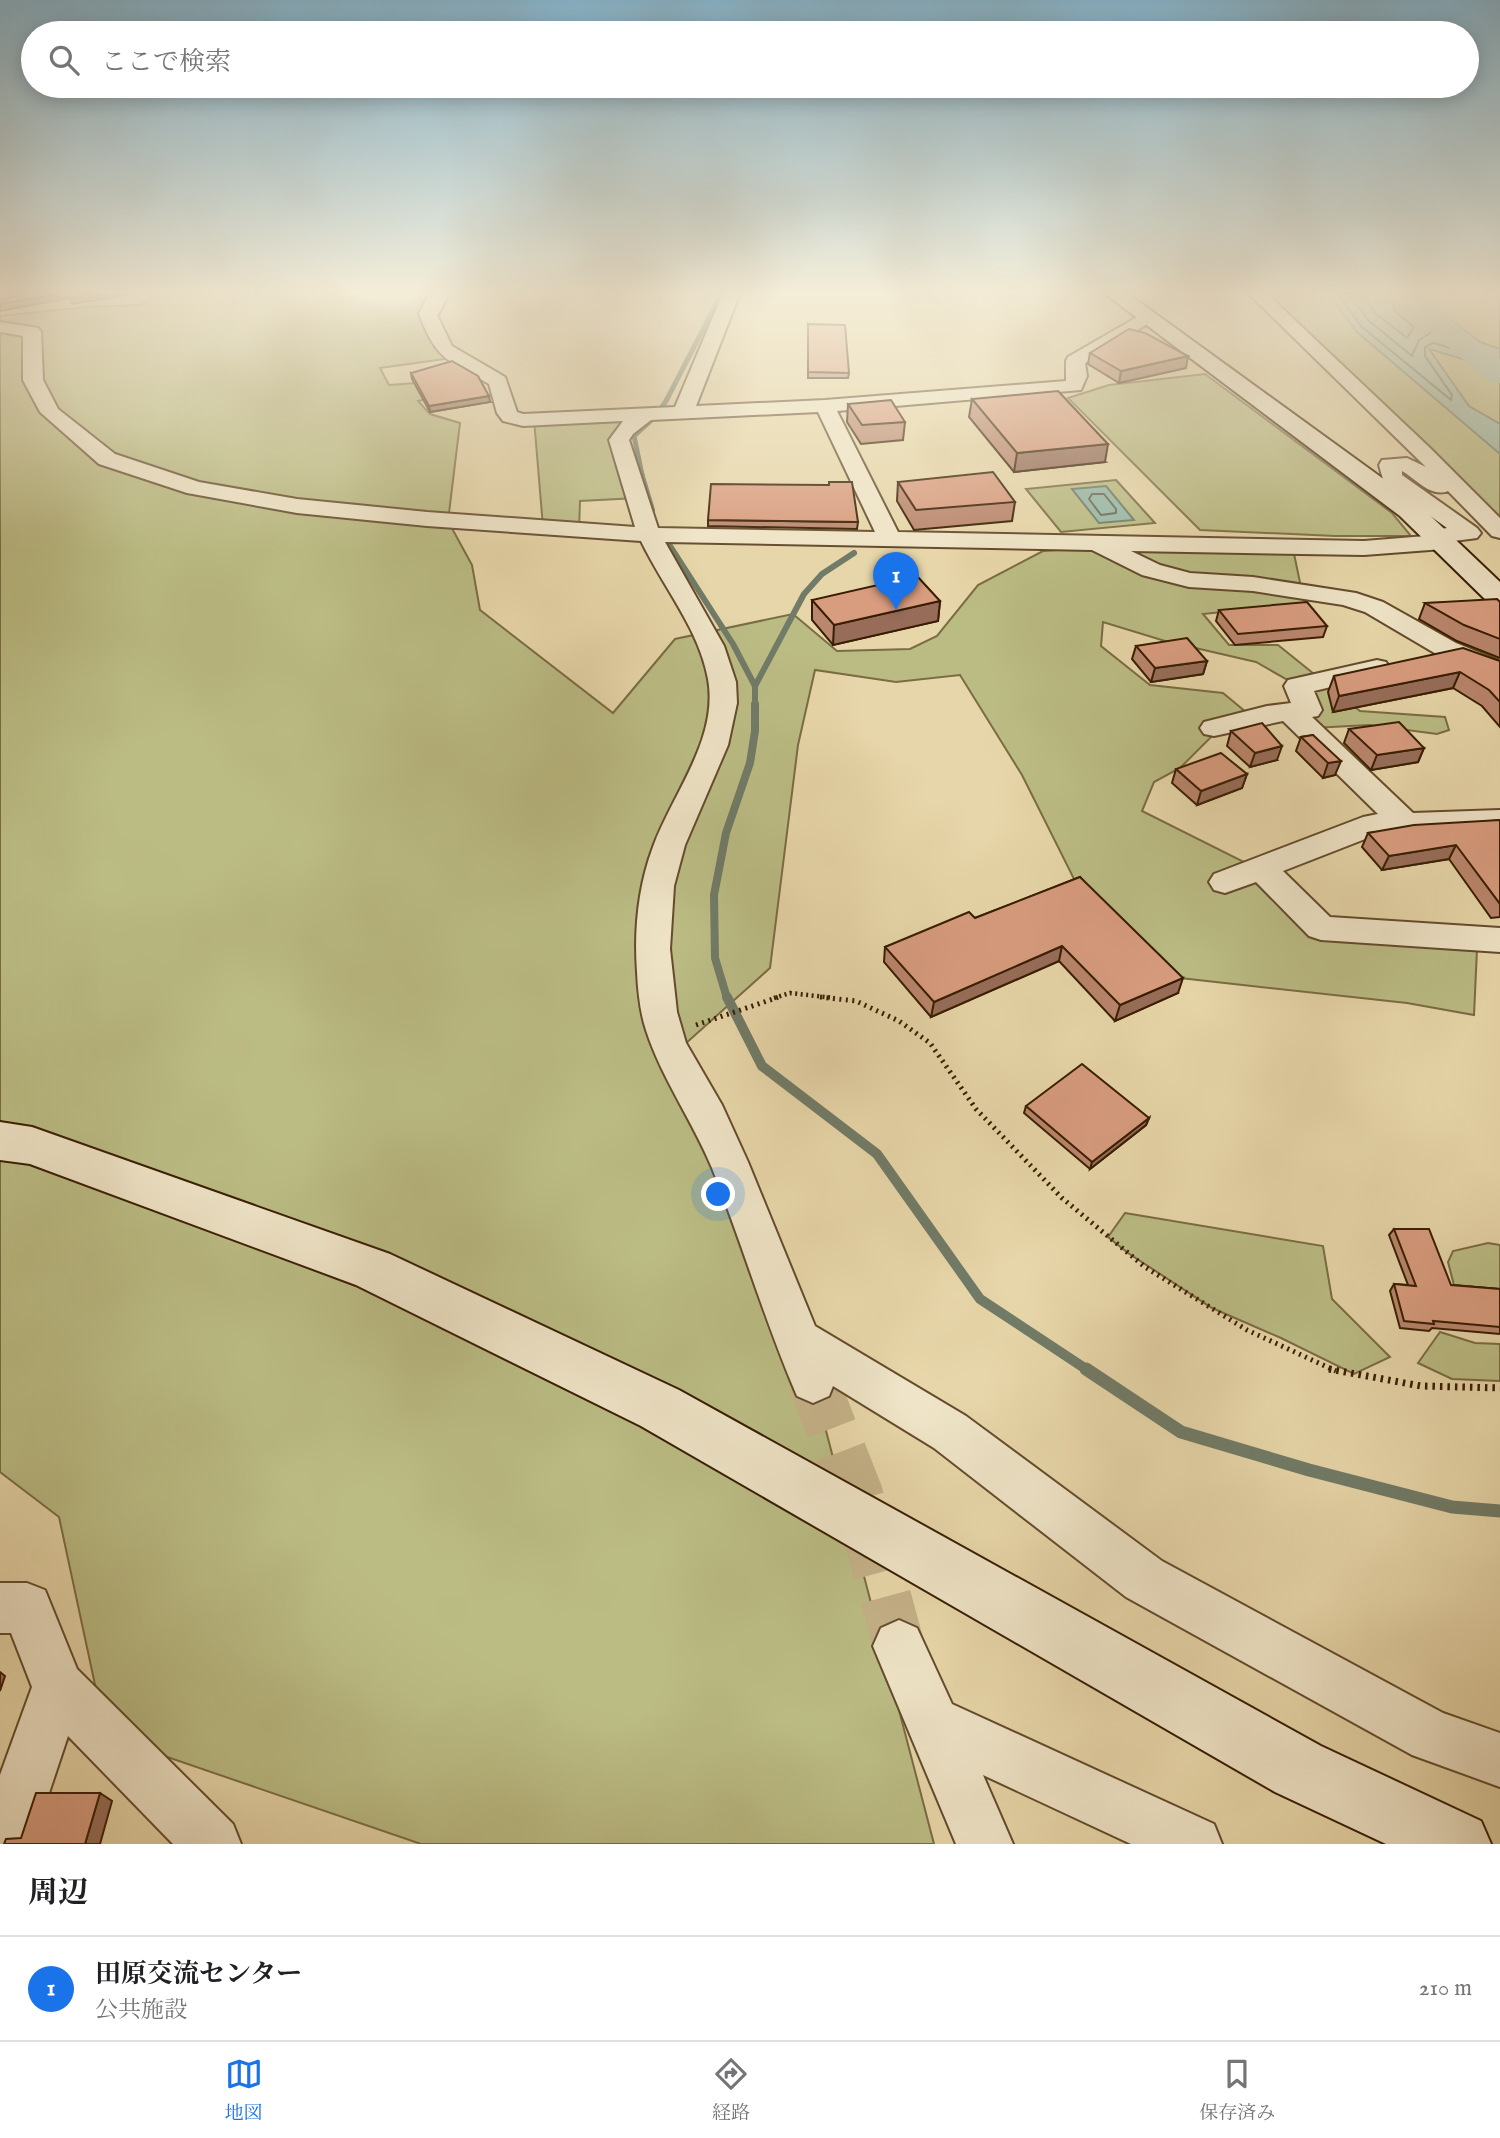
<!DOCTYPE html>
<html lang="ja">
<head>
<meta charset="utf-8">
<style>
	body { margin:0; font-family:"IM FELL English","Noto Serif JP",serif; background:#f2f2f2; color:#202124 }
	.you { position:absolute; left:719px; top:1195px; width:24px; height:24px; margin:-18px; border:5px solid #fff; border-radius:50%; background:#1a73e8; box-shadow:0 0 0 10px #1a73e833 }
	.badge { display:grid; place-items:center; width:46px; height:46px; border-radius:50%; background:#1a73e8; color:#fff; font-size:23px; font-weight:700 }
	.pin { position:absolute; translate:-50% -58px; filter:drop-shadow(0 2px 4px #0008) }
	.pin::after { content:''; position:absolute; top:37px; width:24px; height:21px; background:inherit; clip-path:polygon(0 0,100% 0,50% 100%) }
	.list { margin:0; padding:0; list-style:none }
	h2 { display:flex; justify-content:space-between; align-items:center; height:91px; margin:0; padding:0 28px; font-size:30px }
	h2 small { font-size:23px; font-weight:400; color:#757577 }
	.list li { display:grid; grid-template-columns:46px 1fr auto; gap:21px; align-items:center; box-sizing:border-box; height:105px; padding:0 28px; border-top:2px solid #e0e0e0 }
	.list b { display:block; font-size:26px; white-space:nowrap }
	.list p { margin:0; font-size:23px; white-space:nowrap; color:#757577 }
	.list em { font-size:23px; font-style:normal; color:#757577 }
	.icon { flex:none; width:38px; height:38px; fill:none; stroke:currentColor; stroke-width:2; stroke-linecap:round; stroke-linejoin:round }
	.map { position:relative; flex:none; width:1500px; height:1844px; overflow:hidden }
	.search { position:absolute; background:#fff; box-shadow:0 4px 18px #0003; left:21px; right:21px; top:21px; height:77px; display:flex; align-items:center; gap:18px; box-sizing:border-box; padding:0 24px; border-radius:38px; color:#757577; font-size:26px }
	.sheet { height:196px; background:#fff }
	nav { display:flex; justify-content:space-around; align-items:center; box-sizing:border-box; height:98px; border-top:2px solid #e0e0e0; background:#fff; font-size:19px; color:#757577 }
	nav a { display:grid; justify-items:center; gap:4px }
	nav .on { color:#1a73e8 }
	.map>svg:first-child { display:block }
	.green { fill:#bbbc84; stroke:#7a6c43; stroke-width:2 }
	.water { fill:#97b9aa; stroke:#717b67; stroke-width:2 }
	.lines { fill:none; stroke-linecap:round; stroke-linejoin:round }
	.shore { stroke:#686b56; stroke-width:2 }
	.stream-far4 { stroke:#717b67; stroke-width:5 }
	.stream-far3 { stroke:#717b67; stroke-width:6 }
	.stream-far2 { stroke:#717b67; stroke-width:8 }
	.stream-far1 { stroke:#717b67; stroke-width:10 }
	.stream { stroke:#717b67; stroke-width:13 }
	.river { fill:#97b9aa; fill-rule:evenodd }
	.street-tunnel { stroke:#c4b188; stroke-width:51; stroke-dasharray:51 25; stroke-linecap:butt }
	.street-casing { stroke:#644b2c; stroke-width:4 }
	.secondary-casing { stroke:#381d02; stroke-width:4 }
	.path-far2 { stroke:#381d02; stroke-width:4.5; stroke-dasharray:2 3.5; stroke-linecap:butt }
	.path-far1 { stroke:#381d02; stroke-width:5; stroke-dasharray:2 4.5; stroke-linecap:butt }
	.path { stroke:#381d02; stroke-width:7; stroke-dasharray:2.5 5; stroke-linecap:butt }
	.street { fill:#efe4c7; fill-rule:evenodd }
	.secondary { fill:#efe4c7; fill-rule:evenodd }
	.wall { fill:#ba866d; stroke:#381d02; stroke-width:2 }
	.shaded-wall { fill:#976d59; stroke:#381d02; stroke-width:2 }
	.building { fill:#d89c7f; stroke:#381d02; stroke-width:2 }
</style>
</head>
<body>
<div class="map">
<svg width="1500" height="1844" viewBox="0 0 1500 1844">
	<rect width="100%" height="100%" fill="#e7d6a9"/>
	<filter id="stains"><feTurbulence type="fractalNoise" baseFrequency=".00286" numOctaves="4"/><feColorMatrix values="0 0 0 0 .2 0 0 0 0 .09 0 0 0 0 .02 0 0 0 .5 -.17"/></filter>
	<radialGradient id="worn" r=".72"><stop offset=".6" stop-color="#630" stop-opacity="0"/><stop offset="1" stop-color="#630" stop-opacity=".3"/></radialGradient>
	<g class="green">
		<polygon points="155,293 446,293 428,314 459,357 380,368 389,385 429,382 455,394 418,401 430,414 460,423 448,521 472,565 480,610 613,713 675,639 793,614 837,651 910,649 937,636 978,585 1043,551 1088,548 1293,549 1302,592 1293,591 1307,603 1203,614 1229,645 1278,645 1360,711 1445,717 1449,730 1437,734 1369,725 1313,728 1298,686 1256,662 1165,641 1103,622 1101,646 1150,685 1223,693 1253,718 1217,731 1180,768 1154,782 1142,811 1266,873 1321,928 1477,949 1474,1015 1407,1003 1180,978 1076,883 1022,775 960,675 896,682 815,670 798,745 770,968 675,1053 813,1381 934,1844 421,1844 106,1736 59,1517 0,1472 0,316 86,307 141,305"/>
		<polygon points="1258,293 1500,293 1500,529"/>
		<polygon points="1205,374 1392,513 1411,536 1335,536 1200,530 1068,398 1109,385"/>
		<polygon points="641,418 621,437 637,498 580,501 579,530 543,527 534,419"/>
		<polygon points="1116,480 1155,523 1061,532 1026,489"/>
		<polygon points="1125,1213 1323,1246 1332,1299 1390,1357 1354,1374 1281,1338 1212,1308 1128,1253 1108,1237"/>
		<polygon points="1488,1243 1500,1245 1500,1292 1499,1289 1454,1285 1448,1262 1453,1251"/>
		<polygon points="1440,1332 1475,1343 1500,1344 1500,1381 1452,1379 1418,1363"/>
	</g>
	<g class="water">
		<polygon points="1328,293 1413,293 1480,342 1500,349 1500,370 1429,349 1469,406 1500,424 1500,454 1357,332"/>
		<polygon points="1106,486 1134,520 1099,523 1072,489"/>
	</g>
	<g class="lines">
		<g class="shore">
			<polyline points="1337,293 1362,327 1451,400 1452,395 1425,356 1425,347 1433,343 1475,355 1479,350 1413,302 1410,293"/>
			<polyline points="1348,293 1369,321 1412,356 1419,340 1435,330 1405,306 1401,293"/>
			<polyline points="1361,293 1376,314 1407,338 1414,327 1395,311 1390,293"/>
			<polygon points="1092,494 1104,494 1116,509 1116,513 1101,515 1089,499"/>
		</g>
		<polyline class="stream-far4" points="642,475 634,436 655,417 666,401 722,293"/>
		<g class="stream-far3">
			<polyline points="641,473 652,510"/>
			<polyline points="663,535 733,644 755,686"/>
			<polyline points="755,705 755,686 804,594 822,574 854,553"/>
		</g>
		<polyline class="stream-far2" points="727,998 715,958 714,895 726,833 750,763 755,731 755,704"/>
		<polyline class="stream-far1" points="727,997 762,1066 877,1154 980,1299 1089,1371"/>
		<polyline class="stream" points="1086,1369 1181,1432 1309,1470 1452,1507 1500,1511"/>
		<polygon class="river" points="1384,293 1416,293 1500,359 1500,383 1489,381"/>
		<polyline class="street-tunnel" points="813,1381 857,1493 899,1646"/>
		<g class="street-casing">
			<g id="street">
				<path d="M430 293H449C445 300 443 309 437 315L452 346 505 377 517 412 523 414 675 407 723 293H740L696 406 825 400 1066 381V361L1068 357 1146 312 1155 317 1152 321 1085 363 1087 376 1081 390 837 411 898 532 1364 541 1426 536 1430 531 1447 528 1384 483 1379 465 1382 460 1407 458 1426 467 1248 293H1266L1430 448 1500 518V538L1492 536 1448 491C1431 498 1416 479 1402 471V475L1477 528 1481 533 1477 538 1454 541 1451 547 1443 549 1364 555 1131 551 1160 565 1190 573 1253 577 1356 593 1383 602 1456 643 1500 661V678L1438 655 1365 612 1343 605 1253 591 1189 587 1142 575 1092 550 665 542 724 646 736 682 737 703 728 745 685 845 674 886 670 949 677 1012 686 1043 722 1105 748 1162 815 1326 966 1416 1162 1561 1443 1713 1500 1733V1787L1412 1755 1126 1597 934 1448 833 1386 829 1396 813 1403 797 1396C765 1322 742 1243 712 1168 693 1122 661 1077 646 1030 640 1012 638 992 637 972 634 930 638 887 653 847 672 794 719 739 708 679 699 629 663 587 641 541L427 526 297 513 187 493 99 464 40 412 23 380V336L0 332V322L38 328 41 332 43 380 58 409 115 454 199 482 297 499 427 512 635 527 609 440 623 421 523 426 503 421 497 413 489 384C448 360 437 361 419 314ZM818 412 875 532 658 528 629 440 633 434 651 420Z"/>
				<polygon points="1377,660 1386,662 1390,668 1386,674 1314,691 1322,710 1318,716 1312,717 1413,813 1500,810 1500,830 1378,834 1283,871 1330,917 1500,928 1500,952 1321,940 1309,936 1256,882 1225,893 1214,890 1209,882 1214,874 1363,817 1378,814 1283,721 1214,736 1204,734 1200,728 1204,722 1267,706 1291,703 1284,686 1288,680"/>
				<polygon points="0,1583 27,1583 45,1590 77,1669 233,1824 241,1844 173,1844 68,1736 32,1844 0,1844 0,1775 32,1687 11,1633 0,1633"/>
				<polygon points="899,1620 917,1628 952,1704 1214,1824 1222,1844 1131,1844 983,1775 1013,1844 956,1844 873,1646 881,1628"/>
			</g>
		</g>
		<g class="secondary-casing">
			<g id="secondary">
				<polygon points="1104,293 1127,293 1418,504 1500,582 1500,607 1490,604 1400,516"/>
				<polygon points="0,1122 32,1127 390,1254 679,1390 1321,1746 1481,1821 1491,1844 1386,1844 1275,1792 641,1426 356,1285 30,1164 0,1160"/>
			</g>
		</g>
		<polyline class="path-far2" points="774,998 790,993 834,998"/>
		<g class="path-far1">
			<polyline points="820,997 856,1001 899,1021 930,1043 976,1109 1062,1198 1145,1267 1247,1330 1336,1371"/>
			<polyline points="696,1025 779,997"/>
		</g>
		<polyline class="path" points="1329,1369 1421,1386 1500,1388"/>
		<use href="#street" class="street"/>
		<use href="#secondary" class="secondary"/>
	</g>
	<g class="wall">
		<polygon points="808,324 849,373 848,378 808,378"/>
		<polygon points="1090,353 1186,368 1119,383 1088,364"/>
		<polygon points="411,373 490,402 430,412 412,379"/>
		<polygon points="972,399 1105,462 1014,472 969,417"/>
		<polygon points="848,404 905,422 903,440 861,444 847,422"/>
		<polygon points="898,482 1015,502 1012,521 914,530 897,501"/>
		<polygon points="708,520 858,522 857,529 708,526"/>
		<polygon points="812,600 940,601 938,621 833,645 812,620"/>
		<polygon points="1500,602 1500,658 1457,641 1419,619 1425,603"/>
		<polygon points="1219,610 1327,626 1323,637 1235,645 1216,621"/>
		<polygon points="1136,646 1207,661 1203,674 1151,682 1132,659"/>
		<polygon points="1500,661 1500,727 1482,706 1453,688 1333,712 1328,692 1334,676"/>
		<polygon points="1349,729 1424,748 1418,762 1371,770 1344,743"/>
		<polygon points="1231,731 1277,760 1250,767 1227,746"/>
		<polygon points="1313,735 1335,775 1323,778 1296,751 1301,737"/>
		<polygon points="1176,769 1247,774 1242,788 1197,805 1172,783"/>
		<polygon points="1500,820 1500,917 1491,918 1449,859 1382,870 1362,847 1368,833"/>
		<polygon points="1080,877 1178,993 1115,1021 1059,961 931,1017 884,962 885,947 975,918"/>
		<polygon points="1026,1106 1149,1118 1146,1125 1090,1169 1024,1113"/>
		<polygon points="1394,1229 1451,1285 1500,1289 1500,1334 1432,1328 1429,1331 1400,1328 1390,1291 1394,1284 1408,1285 1389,1235"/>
	</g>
	<g class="shaded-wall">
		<polygon points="61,293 67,293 69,298 0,311 0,304"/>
		<polygon points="96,293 127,293 127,295 72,304 70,298"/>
		<polygon points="1188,356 1186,368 1119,383 1121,371"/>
		<polygon points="489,396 490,402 430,412 429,406"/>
		<polygon points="1108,444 1105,462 1014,472 1017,453"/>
		<polygon points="940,601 938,621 833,645 834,625"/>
		<polygon points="1207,661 1203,674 1151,682 1155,668"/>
		<polygon points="1460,672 1453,688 1333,712 1339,696"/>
		<polygon points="1282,746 1277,760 1250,767 1255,753"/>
		<polygon points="1424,748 1418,762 1371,770 1377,755"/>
		<polygon points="1341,761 1335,775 1323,778 1328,763"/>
		<polygon points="1247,774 1242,788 1197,805 1201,791"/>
		<polygon points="1456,845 1449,859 1382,870 1389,856"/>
		<polygon points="1062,946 1059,961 931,1017 934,1002"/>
		<polygon points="1183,978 1178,993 1115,1021 1120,1005"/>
		<polygon points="1149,1118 1146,1125 1090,1169 1092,1162"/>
		<polygon points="0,1672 5,1676 0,1691"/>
		<polygon points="100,1793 112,1801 100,1844 85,1844"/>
	</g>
	<g class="building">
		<polygon points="28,293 61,293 0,304 0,300"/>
		<polygon points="68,293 96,293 70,298"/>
		<polygon points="808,324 845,325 849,373 808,372"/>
		<polygon points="1129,329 1145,333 1188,356 1121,371 1090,353"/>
		<polygon points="452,361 478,376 489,396 429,406 411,373"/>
		<polygon points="1058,391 1108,444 1017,453 972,399"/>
		<polygon points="891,400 905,422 862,425 848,404"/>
		<polygon points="993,472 1015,502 916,510 898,482"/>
		<polygon points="829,482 852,482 858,522 708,520 711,484 829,485"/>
		<polygon points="917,576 940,601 834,625 812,600"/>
		<polygon points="1497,599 1500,602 1500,639 1464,625 1425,603"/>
		<polygon points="1307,602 1327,626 1238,634 1219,610"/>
		<polygon points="1187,638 1207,661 1155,668 1136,646"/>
		<polygon points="1463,648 1500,661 1500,702 1489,690 1460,672 1339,696 1334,676"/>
		<polygon points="1399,722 1424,748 1377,755 1349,729"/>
		<polygon points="1262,723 1282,746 1255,753 1231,731"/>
		<polygon points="1313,735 1341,761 1328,763 1301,737"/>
		<polygon points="1221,753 1247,774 1201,791 1176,769"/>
		<polygon points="1500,820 1500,904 1456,845 1389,856 1368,833 1414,825"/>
		<polygon points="1080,877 1183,978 1120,1005 1062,946 934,1002 885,947 969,912 975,918"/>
		<polygon points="1082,1064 1149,1118 1092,1162 1026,1106"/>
		<polygon points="1394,1229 1429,1229 1451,1285 1500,1289 1500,1327 1433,1321 1434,1324 1404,1321 1394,1284 1416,1286"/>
		<polygon points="36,1793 100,1793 85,1844 4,1844 6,1839 21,1838"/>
	</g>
	<linearGradient id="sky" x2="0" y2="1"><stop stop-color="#87b6cf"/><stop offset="0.53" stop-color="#f4edd8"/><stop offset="1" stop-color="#f4edd8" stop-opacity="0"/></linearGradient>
	<rect width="1500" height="551" fill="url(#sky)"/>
	<rect width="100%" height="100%" filter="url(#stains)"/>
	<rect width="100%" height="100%" fill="url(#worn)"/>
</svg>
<div class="you"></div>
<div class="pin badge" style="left:896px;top:610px">1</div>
<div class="search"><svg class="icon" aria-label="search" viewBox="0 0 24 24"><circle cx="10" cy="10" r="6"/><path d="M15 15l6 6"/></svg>ここで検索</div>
</div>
<section class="sheet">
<h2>周辺<small></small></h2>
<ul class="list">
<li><span class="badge">1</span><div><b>田原交流センター</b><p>公共施設</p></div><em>210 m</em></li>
</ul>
</section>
<nav>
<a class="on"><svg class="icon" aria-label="map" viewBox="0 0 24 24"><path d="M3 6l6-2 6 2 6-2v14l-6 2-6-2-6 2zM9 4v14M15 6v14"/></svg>地図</a>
<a><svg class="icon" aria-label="directions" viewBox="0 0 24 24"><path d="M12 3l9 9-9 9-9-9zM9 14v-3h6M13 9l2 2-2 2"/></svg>経路</a>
<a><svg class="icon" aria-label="saved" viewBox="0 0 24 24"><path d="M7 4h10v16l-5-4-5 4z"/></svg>保存済み</a>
</nav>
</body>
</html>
